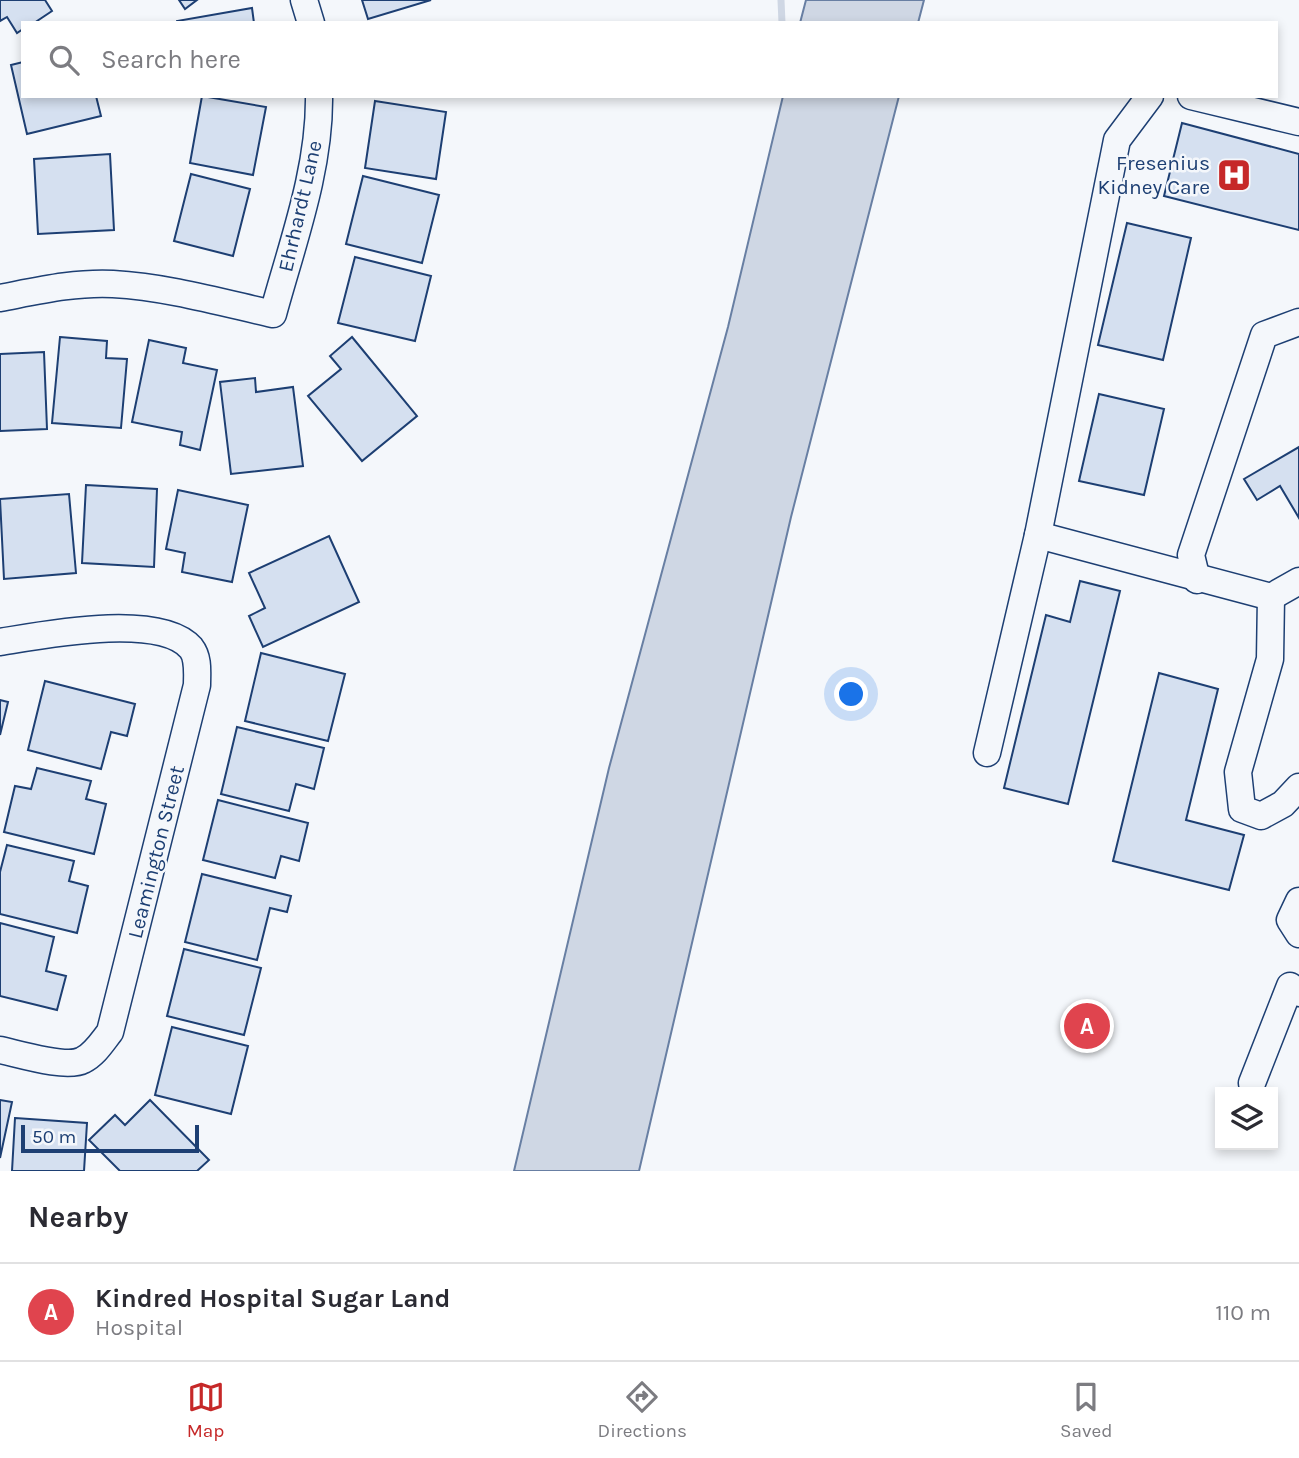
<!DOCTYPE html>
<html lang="en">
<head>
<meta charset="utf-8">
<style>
	body { margin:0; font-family:Karla,sans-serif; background:#f2f2f3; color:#2b2b33 }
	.controls { position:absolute; right:21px; bottom:21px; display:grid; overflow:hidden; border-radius:0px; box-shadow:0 4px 10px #0003 }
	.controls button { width:63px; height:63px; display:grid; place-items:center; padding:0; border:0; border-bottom:2px solid #e1e1e2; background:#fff; color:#2b2b33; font:35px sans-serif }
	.scale { position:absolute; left:21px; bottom:18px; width:178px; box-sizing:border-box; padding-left:7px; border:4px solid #1d3f73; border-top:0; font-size:19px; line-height:24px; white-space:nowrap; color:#1d3f73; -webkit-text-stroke:5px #f4f7fb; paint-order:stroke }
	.you { position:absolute; left:852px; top:695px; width:24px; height:24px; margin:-18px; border:5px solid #fff; border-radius:50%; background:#1a73e8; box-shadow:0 0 0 10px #1a73e833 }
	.badge { display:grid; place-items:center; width:46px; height:46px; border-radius:50%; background:#c62828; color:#fff; font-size:23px; font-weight:700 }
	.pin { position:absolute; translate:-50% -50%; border:4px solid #fff; box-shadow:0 2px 7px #0006 }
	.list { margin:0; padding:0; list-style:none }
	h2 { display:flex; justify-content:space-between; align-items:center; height:91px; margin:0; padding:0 28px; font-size:30px }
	h2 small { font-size:23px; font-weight:400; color:#7c7c81 }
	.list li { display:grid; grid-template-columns:46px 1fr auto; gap:21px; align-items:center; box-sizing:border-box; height:98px; padding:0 28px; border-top:2px solid #e1e1e2 }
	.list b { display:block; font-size:26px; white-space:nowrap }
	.list p { margin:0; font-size:23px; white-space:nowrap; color:#7c7c81 }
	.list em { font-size:23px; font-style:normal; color:#7c7c81 }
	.icon { flex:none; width:38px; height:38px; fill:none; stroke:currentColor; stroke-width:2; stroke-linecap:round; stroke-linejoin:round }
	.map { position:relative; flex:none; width:1299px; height:1171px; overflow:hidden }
	.search { position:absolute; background:#fff; box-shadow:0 4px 10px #0003; left:21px; right:21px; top:21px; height:77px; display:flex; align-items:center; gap:18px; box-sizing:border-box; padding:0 24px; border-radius:0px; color:#7c7c81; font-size:26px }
	.sheet { height:189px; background:#fff }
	nav { display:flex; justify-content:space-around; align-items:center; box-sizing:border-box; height:98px; border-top:2px solid #e1e1e2; background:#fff; font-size:19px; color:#7c7c81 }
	nav a { display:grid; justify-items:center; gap:4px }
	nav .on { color:#c62828 }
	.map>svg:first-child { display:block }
	.water { fill:#cfd7e4; stroke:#687fa3; stroke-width:2 }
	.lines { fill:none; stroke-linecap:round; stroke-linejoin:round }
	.stream { stroke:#cfd7e4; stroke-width:7 }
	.building { fill:#d5e0f0; stroke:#1d3f73; stroke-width:2 }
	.minor-casing { stroke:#1d3f73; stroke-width:29 }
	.minor { stroke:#f4f7fb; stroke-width:26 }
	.labels { text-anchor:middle; stroke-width:5; stroke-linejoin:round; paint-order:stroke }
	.poi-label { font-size:21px; fill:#1d3f73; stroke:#f4f7fb; text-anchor:end }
	.street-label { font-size:21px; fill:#1d3f73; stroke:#f4f7fb }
</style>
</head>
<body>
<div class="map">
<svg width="1299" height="1171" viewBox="0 0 1299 1171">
	<rect width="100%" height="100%" fill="#f4f7fb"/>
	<g class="water">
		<polygon points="806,0 924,0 918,23 800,23"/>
		<polygon points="783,96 899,96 791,517 639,1171 514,1171 609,768 728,327"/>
	</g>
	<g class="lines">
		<polyline class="stream" points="781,0 782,23"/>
	</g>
	<g class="building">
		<polygon points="0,0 45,0 52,11 34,23 23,23 23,29 17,33 7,17 0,21"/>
		<polygon points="179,0 197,0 185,9"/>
		<polygon points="362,0 431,0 368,19"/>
		<polygon points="252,8 254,23 177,23 177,21"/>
		<polygon points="23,62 23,96 96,96 101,116 27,134 11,65"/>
		<polygon points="202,96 266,107 253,175 190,163"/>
		<polygon points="375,101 446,112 436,179 365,168"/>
		<polygon points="1182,123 1299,154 1299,230 1164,196"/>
		<polygon points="110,154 114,230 38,234 34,159"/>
		<polygon points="191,174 250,189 233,256 174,241"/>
		<polygon points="363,176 439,195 422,263 346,244"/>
		<polygon points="1127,223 1191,238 1163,360 1098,345"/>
		<polygon points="355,257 431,276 415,341 338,323"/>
		<polygon points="60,337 107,341 106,358 127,359 121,428 52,423"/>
		<polygon points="352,337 417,416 362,461 308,396 341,369 330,356"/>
		<polygon points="149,340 186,348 183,363 217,370 200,450 180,445 182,432 132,422"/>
		<polygon points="44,352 47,429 0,431 0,354"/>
		<polygon points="255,378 256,392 293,387 303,466 231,474 220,382"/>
		<polygon points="1099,394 1164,409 1144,495 1079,481"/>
		<polygon points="1299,447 1299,518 1280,486 1257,500 1244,479"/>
		<polygon points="86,485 157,489 154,567 82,563"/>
		<polygon points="178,490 248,505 232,582 182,572 185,553 166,549"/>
		<polygon points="69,494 76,573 4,579 0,499"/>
		<polygon points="329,536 359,602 263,647 249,616 265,608 249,573"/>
		<polygon points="1080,581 1120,591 1068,804 1004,788 1046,615 1070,622"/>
		<polygon points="261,653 345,674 328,741 245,721"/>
		<polygon points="1159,673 1218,689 1186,820 1244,835 1229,890 1113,861"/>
		<polygon points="45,681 135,704 127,736 111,732 101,769 28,750"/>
		<polygon points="0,700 8,702 0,735"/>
		<polygon points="237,727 324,748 314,789 296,784 289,811 221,794"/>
		<polygon points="37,768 91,781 86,799 106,804 94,854 4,832 15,786 31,789"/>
		<polygon points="218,800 308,823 299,861 281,856 275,878 203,860"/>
		<polygon points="7,845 74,861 69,881 88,886 77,933 0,914 0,872"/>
		<polygon points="202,874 291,896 287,912 270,908 257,960 185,942"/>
		<polygon points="0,923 54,937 46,971 66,976 57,1010 0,996"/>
		<polygon points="184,949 261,968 244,1035 167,1016"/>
		<polygon points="172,1027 248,1046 231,1114 155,1095"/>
		<polygon points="0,1100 12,1102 0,1158"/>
		<polygon points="150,1100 209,1160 197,1171 120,1171 89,1140 115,1115 125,1125"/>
		<polygon points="15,1118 87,1123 84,1171 12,1171"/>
	</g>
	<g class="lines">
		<g class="minor-casing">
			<g id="minor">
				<polyline points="304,0 311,23"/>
				<polyline points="1191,96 1299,122"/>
				<path d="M0 298C37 291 75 282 113 284 167 287 220 302 273 314 292 244 320 170 319 96"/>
				<polyline points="1038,535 1271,597 1299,581"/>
				<polyline points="1197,580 1191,555 1264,335 1299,322"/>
				<polyline points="1271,597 1270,659 1238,772 1242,809 1261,816 1283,804 1299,787"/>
				<path d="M0 642C43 635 159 612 191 648 199 658 197 673 197 685L110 1032C102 1042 95 1054 83 1060 67 1069 19 1054 0 1050"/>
				<polyline points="987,753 1038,535 1117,140 1150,96"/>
				<polyline points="1299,901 1290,920 1299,934"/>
				<polyline points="1252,1083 1290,986 1299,993"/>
			</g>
		</g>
		<use href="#minor" class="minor"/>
	</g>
	<defs>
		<g id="hospital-square" transform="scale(1.75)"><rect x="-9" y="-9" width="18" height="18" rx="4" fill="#c62828" stroke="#f4f7fb"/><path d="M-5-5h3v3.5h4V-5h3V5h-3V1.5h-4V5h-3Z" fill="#fff"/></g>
	</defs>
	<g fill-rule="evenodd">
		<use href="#hospital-square" x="1234" y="175"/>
	</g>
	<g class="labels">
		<g class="poi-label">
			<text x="1210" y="170">Fresenius<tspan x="1210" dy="24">Kidney Care</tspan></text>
		</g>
		<g class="street-label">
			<text transform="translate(300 206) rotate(-77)" y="7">Ehrhardt Lane</text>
			<text transform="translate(156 852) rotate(-76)" y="7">Leamington Street</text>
		</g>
	</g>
</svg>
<div class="controls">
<button><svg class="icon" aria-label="layers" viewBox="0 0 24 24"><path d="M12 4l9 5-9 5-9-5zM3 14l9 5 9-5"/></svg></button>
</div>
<div class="scale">50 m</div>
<div class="you"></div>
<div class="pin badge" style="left:1087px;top:1026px;background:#e0444e">A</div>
<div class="search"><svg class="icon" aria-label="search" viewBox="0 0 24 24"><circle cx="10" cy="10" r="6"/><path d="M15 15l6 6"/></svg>Search here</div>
</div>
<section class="sheet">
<h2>Nearby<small></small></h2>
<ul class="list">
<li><span class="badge" style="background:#e0444e">A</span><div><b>Kindred Hospital Sugar Land</b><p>Hospital</p></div><em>110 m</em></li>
</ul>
</section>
<nav>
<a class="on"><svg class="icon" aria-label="map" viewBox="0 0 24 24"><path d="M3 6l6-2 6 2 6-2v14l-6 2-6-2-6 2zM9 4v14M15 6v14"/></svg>Map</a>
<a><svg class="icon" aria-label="directions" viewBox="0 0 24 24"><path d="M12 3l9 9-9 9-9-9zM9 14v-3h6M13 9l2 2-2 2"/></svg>Directions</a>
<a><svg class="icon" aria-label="saved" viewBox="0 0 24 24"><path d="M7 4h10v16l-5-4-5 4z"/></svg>Saved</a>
</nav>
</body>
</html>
